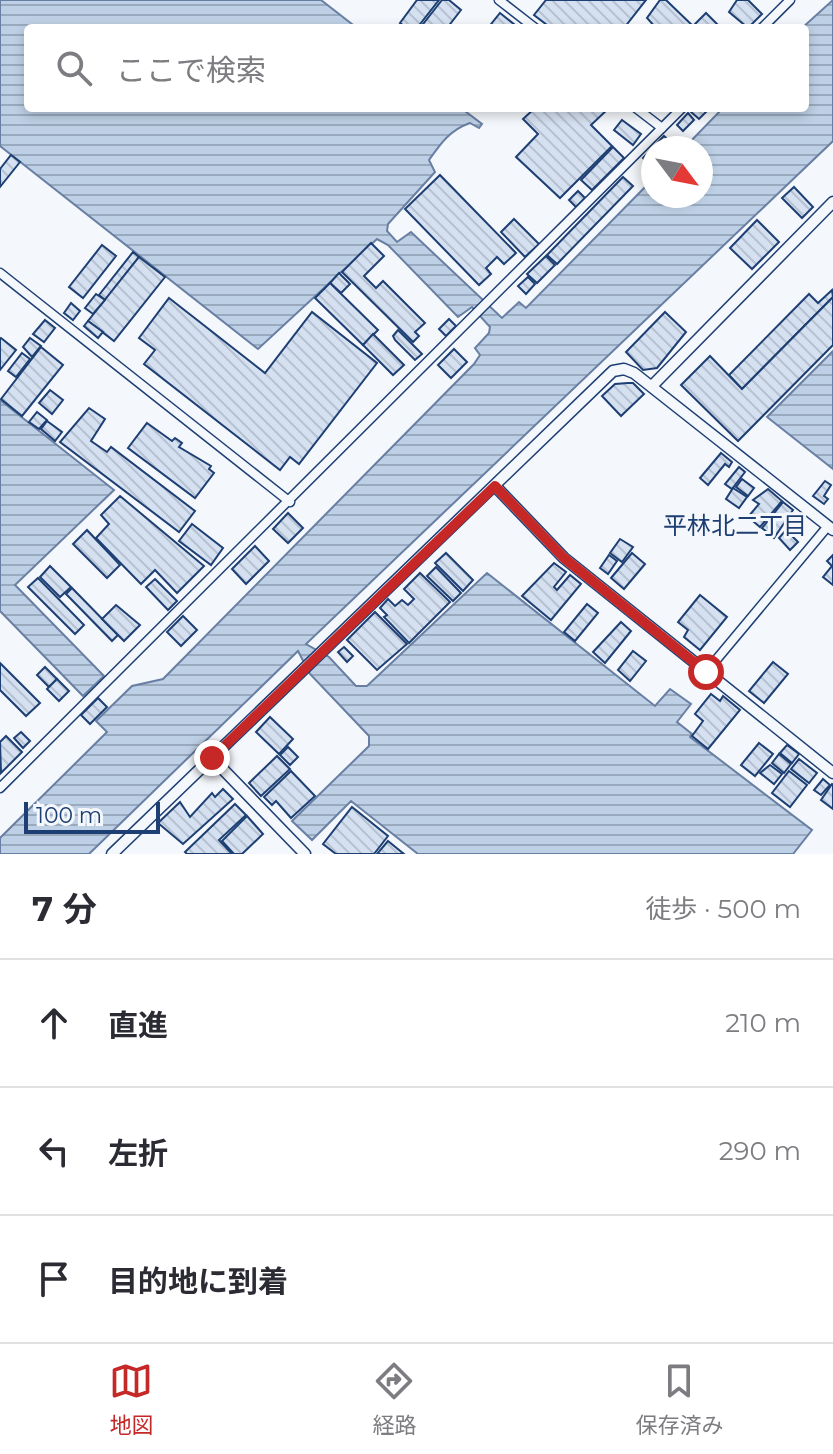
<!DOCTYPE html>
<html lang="ja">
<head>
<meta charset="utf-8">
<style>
	body { margin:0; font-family:Montserrat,"Noto Sans JP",sans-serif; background:#f7f7f7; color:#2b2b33 }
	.compass { position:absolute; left:641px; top:136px; width:72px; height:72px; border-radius:50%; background:#fff; box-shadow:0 4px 12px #0003; rotate:122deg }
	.scale { position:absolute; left:24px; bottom:20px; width:136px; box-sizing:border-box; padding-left:8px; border:4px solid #1d3f73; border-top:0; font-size:22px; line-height:28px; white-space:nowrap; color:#1d3f73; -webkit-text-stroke:6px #f4f7fb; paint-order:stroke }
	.stop { position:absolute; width:24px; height:24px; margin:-18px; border:6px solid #c62828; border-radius:50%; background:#fff }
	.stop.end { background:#c62828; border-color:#fff; box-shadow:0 2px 8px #0008 }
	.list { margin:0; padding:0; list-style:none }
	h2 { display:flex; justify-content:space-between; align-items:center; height:104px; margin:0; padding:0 32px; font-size:34px }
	h2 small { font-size:26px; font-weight:400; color:#7c7c81 }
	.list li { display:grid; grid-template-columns:52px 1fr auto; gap:24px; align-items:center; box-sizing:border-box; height:128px; padding:0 32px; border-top:2px solid #e1e1e2 }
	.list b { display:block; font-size:30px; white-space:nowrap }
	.list em { font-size:26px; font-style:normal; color:#7c7c81 }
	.icon { flex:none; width:44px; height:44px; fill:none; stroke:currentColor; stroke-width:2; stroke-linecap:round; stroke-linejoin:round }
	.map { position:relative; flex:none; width:833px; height:854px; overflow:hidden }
	.search { position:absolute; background:#fff; box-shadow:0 4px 12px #0003; left:24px; right:24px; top:24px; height:88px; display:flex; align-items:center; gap:20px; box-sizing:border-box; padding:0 28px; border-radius:8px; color:#7c7c81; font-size:30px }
	.sheet { height:488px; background:#fff }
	nav { display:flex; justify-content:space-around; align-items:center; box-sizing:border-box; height:112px; border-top:2px solid #e1e1e2; background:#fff; font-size:22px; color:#7c7c81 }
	nav a { display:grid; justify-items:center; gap:4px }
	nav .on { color:#c62828 }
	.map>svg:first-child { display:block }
	.water { fill:url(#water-rules); stroke:#687fa3; stroke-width:2 }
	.building { fill:url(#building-back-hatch); stroke:#1d3f73; stroke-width:2 }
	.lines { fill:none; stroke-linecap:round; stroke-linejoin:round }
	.minor-casing { stroke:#1d3f73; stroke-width:11 }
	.tertiary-casing { stroke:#1d3f73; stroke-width:13 }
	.minor { stroke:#f4f7fb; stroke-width:8 }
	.tertiary { stroke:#f4f7fb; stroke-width:10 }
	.route { stroke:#c62828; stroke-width:10 }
	.labels { text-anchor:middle; stroke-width:6; stroke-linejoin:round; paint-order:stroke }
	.neighbourhood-label { font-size:24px; fill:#1d3f73; stroke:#f4f7fb }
</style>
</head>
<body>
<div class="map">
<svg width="833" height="854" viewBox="0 0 833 854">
	<defs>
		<pattern id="water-rules" width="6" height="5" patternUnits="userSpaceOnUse" patternTransform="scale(2)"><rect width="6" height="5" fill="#bed0e5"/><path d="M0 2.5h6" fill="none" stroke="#9aaabe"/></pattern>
		<pattern id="building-back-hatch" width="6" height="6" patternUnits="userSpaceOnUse" patternTransform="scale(2)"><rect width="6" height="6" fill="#d5e0f0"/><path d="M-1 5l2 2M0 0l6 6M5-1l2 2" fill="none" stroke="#b6c1d1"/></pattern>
	</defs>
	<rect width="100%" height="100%" fill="#f4f7fb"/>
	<g class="water">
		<path d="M0 0H321L357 28H28V108H461L482 124 479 128 470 123C450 130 441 143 429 160L435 172 388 224 387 231 397 242 411 232 502 318 519 302 526 308 653 179V196H701V148H684L723 108H805V28H802L833 0V141L306 644 329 657 356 686H367L487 573 655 706 670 689 691 704 677 722 692 734 690 737 812 830 793 854H418L351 801 312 840 292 821 369 746V736L310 674 298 651 89 854H0V838L107 732 96 721 132 686 163 679 474 364 480 355 475 348 489 333 490 327 472 307 458 317 388 245 377 239 258 349 0 146Z"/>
		<polygon points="833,351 833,469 767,417"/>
		<polygon points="0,400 114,490 15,585 104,676 83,696 0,611"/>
	</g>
	<g class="building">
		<polygon points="417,0 439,0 417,28 407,28 400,23"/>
		<polygon points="442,0 449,0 461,10 447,28 420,28"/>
		<polygon points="546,0 646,0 624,28 551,28 534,15"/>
		<polygon points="660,0 666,0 695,28 656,28 647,18"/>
		<polygon points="737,0 748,0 762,14 748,28 729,12"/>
		<polygon points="500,13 515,25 513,28 488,28"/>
		<polygon points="706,13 721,28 699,28 695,24"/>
		<polygon points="535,108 609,108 591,125 612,146 560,198 516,157 538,134 523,119"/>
		<polygon points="692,108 710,108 699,119 690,111"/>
		<polygon points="688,113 694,120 683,131 677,125"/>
		<polygon points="622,120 641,134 633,145 614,130"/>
		<polygon points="664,136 674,145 653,148 652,167 643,158"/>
		<polygon points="613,147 624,158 592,190 581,180"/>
		<polygon points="11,155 20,162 0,187 0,169"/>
		<polygon points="440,175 516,253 504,264 497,257 486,268 491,274 479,285 405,209"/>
		<polygon points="623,177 633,186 557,264 547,255"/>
		<polygon points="794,187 813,207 802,218 782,198"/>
		<polygon points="578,191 585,198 576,207 569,200"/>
		<polygon points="514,219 539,244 525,257 501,232"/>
		<polygon points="757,220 779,242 752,269 730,248"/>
		<polygon points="371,243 384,256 364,276 376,288 383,281 425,323 415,332 419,336 413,342 342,272"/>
		<polygon points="102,245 116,256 83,298 69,287"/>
		<polygon points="133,252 139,257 105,300 99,295"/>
		<polygon points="546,256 555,265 537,283 527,274"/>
		<polygon points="139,257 165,277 114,341 88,321"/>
		<polygon points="339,273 350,284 341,293 330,283"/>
		<polygon points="528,277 535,284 526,294 518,286"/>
		<polygon points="330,283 378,330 363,345 315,298"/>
		<polygon points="832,290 833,297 742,389 729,375 809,294 818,303"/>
		<polygon points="96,294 105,300 93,314 85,308"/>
		<polygon points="833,297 833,345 738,441 681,385 710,356 742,389"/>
		<polygon points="169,298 265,373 312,312 377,363 299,464 290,457 280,470 144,364 155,350 139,338"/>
		<polygon points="71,303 80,311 73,320 64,313"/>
		<polygon points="665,312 686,332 657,368 643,370 626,352"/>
		<polygon points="449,319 456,326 446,336 439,329"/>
		<polygon points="45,320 55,328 44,342 33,334"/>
		<polygon points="88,321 103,332 98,338 84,326"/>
		<polygon points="398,330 422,354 415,360 395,340 393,336"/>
		<polygon points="373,334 404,365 393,375 363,345"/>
		<polygon points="1,338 16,350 0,370 0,339"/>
		<polygon points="30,338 41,346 32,357 23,347"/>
		<polygon points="41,347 63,365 22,416 1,399"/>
		<polygon points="454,349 467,362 451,378 438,365"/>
		<polygon points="22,353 30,359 16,377 8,371"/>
		<polygon points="628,383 633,383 644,394 621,416 602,396 615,384"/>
		<polygon points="50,390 63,400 52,414 39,403"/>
		<polygon points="89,408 105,419 91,441 107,452 111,447 195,511 179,532 60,442"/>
		<polygon points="37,412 47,420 39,429 29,422"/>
		<polygon points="47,421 62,432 55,441 41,429"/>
		<polygon points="147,423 172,441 175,438 182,443 179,447 211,466 209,469 214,473 195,498 128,448"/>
		<polygon points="721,453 732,462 729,467 725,464 708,485 700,478"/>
		<polygon points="739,467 745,472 732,489 725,484"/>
		<polygon points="742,479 754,488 748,496 736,487"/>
		<polygon points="825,481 831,485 824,496 828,499 824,504 813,496"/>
		<polygon points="733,488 747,497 739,508 726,499"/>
		<polygon points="768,489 782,501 760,527 748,517 759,504 753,500"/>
		<polygon points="120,496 204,566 177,593 155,570 141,584 96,538 109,524 101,515"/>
		<polygon points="783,502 793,510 774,538 762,528"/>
		<polygon points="288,513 303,528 288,543 273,529"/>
		<polygon points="192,524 223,548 211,565 179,541"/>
		<polygon points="87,530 120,565 107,578 73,544"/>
		<polygon points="786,530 798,542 790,550 779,538"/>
		<polygon points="620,539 633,547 622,562 610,553"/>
		<polygon points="255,546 269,561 246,584 232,569"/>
		<polygon points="446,553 473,580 463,591 435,563"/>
		<polygon points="632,553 645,564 624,589 611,578"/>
		<polygon points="609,555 617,561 608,574 600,568"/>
		<polygon points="833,555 833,585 823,577 832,566 827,561"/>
		<polygon points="554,563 566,572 554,587 557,590 570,575 581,584 551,620 522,596"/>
		<polygon points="50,566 71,587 60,597 40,577"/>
		<polygon points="436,567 461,593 453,601 427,576"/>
		<polygon points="420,573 450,602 409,643 384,617 387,615 380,608 388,599 395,606 402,600 408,605 414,599 404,589"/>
		<polygon points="38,578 84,625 75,634 28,587"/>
		<polygon points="155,579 177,601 168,610 146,587"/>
		<polygon points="72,588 118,635 112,641 66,594"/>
		<polygon points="700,595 727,617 700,650 684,637 688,630 678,622"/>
		<polygon points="587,604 598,613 575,641 564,632"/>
		<polygon points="116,605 140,625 124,641 102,619"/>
		<polygon points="375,612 407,644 377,670 347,640"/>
		<polygon points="183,616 197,630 181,646 167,632"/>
		<polygon points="621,622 631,631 605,663 593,652"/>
		<polygon points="344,647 353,656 347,662 338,652"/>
		<polygon points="633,651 646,661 630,681 618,670"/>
		<polygon points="773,662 788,674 764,703 749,691"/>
		<polygon points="0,663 40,703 26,716 0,690"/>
		<polygon points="45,667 57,679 49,687 37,675"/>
		<polygon points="57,679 69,691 59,701 47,689"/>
		<polygon points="711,694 720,701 723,696 740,710 708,749 692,736 703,721 695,714"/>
		<polygon points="98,698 107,707 90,724 81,715"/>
		<polygon points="270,717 293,739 279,754 256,732"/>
		<polygon points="21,732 30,741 23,748 14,738"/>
		<polygon points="6,736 22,752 1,773 0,742"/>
		<polygon points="759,743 773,754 755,776 741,765"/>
		<polygon points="787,745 799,754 792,763 780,753"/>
		<polygon points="288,747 298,757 290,765 280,755"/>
		<polygon points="779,754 791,764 784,773 772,763"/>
		<polygon points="277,756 290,769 261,796 249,783"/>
		<polygon points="799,759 817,773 809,783 791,769"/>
		<polygon points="770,765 782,774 774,784 760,773"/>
		<polygon points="291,771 315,796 291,818 276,801 272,805 264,797"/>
		<polygon points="789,771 807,785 790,807 772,793"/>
		<polygon points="823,779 830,785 821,795 814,790"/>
		<polygon points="832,784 833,785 833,809 821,800"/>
		<polygon points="223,789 233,799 183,844 158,823 180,802 190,817 212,793 215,797"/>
		<polygon points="235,804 246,815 219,840 232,854 187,854 185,852"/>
		<polygon points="352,807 388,836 374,854 336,854 323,844"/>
		<polygon points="247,816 263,834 242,854 234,854 222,841"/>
		<polygon points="388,841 404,854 377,854"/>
	</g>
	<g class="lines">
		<g class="minor-casing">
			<g id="minor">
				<polyline points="499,0 535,28"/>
				<polyline points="762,28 790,0"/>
				<polyline points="636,108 662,128"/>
				<polyline points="0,273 290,502"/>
				<polyline points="706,672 828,526"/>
				<polyline points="0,788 682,108"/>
			</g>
		</g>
		<g class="tertiary-casing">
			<g id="tertiary">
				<polyline points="652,386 833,202"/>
				<polyline points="495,486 564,558 833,773"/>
				<polyline points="212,758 305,854"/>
				<polyline points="112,854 613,371 624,369 634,373 833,530"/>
			</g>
		</g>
		<use href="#minor" class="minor"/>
		<use href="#tertiary" class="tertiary"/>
	</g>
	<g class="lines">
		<polyline class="route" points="212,758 495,486 564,558 706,672"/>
	</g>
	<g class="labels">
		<g class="neighbourhood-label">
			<text x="735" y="534">平林北二丁目</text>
		</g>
	</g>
</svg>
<svg class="compass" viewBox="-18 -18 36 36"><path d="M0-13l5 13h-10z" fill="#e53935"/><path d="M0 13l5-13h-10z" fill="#7c7c81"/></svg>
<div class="scale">100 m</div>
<div class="stop" style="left:706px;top:672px"></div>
<div class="stop end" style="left:212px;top:758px"></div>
<div class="search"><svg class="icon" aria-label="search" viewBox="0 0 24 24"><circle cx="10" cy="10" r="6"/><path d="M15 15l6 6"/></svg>ここで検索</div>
</div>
<section class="sheet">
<h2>7 分<small>徒歩 · 500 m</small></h2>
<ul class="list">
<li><svg class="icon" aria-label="ahead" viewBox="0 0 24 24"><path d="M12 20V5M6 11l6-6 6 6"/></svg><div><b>直進</b></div><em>210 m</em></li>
<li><svg class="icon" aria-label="left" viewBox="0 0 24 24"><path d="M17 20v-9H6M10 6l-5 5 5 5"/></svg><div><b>左折</b></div><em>290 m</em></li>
<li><svg class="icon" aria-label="arrive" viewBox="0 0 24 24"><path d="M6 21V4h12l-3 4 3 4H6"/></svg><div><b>目的地に到着</b></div></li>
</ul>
</section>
<nav>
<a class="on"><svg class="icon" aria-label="map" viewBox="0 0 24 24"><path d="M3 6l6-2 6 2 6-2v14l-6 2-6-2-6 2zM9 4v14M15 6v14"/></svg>地図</a>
<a><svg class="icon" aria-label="directions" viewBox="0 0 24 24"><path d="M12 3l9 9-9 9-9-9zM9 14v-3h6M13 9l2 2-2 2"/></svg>経路</a>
<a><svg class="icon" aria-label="saved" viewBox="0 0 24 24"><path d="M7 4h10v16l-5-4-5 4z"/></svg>保存済み</a>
</nav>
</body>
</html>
